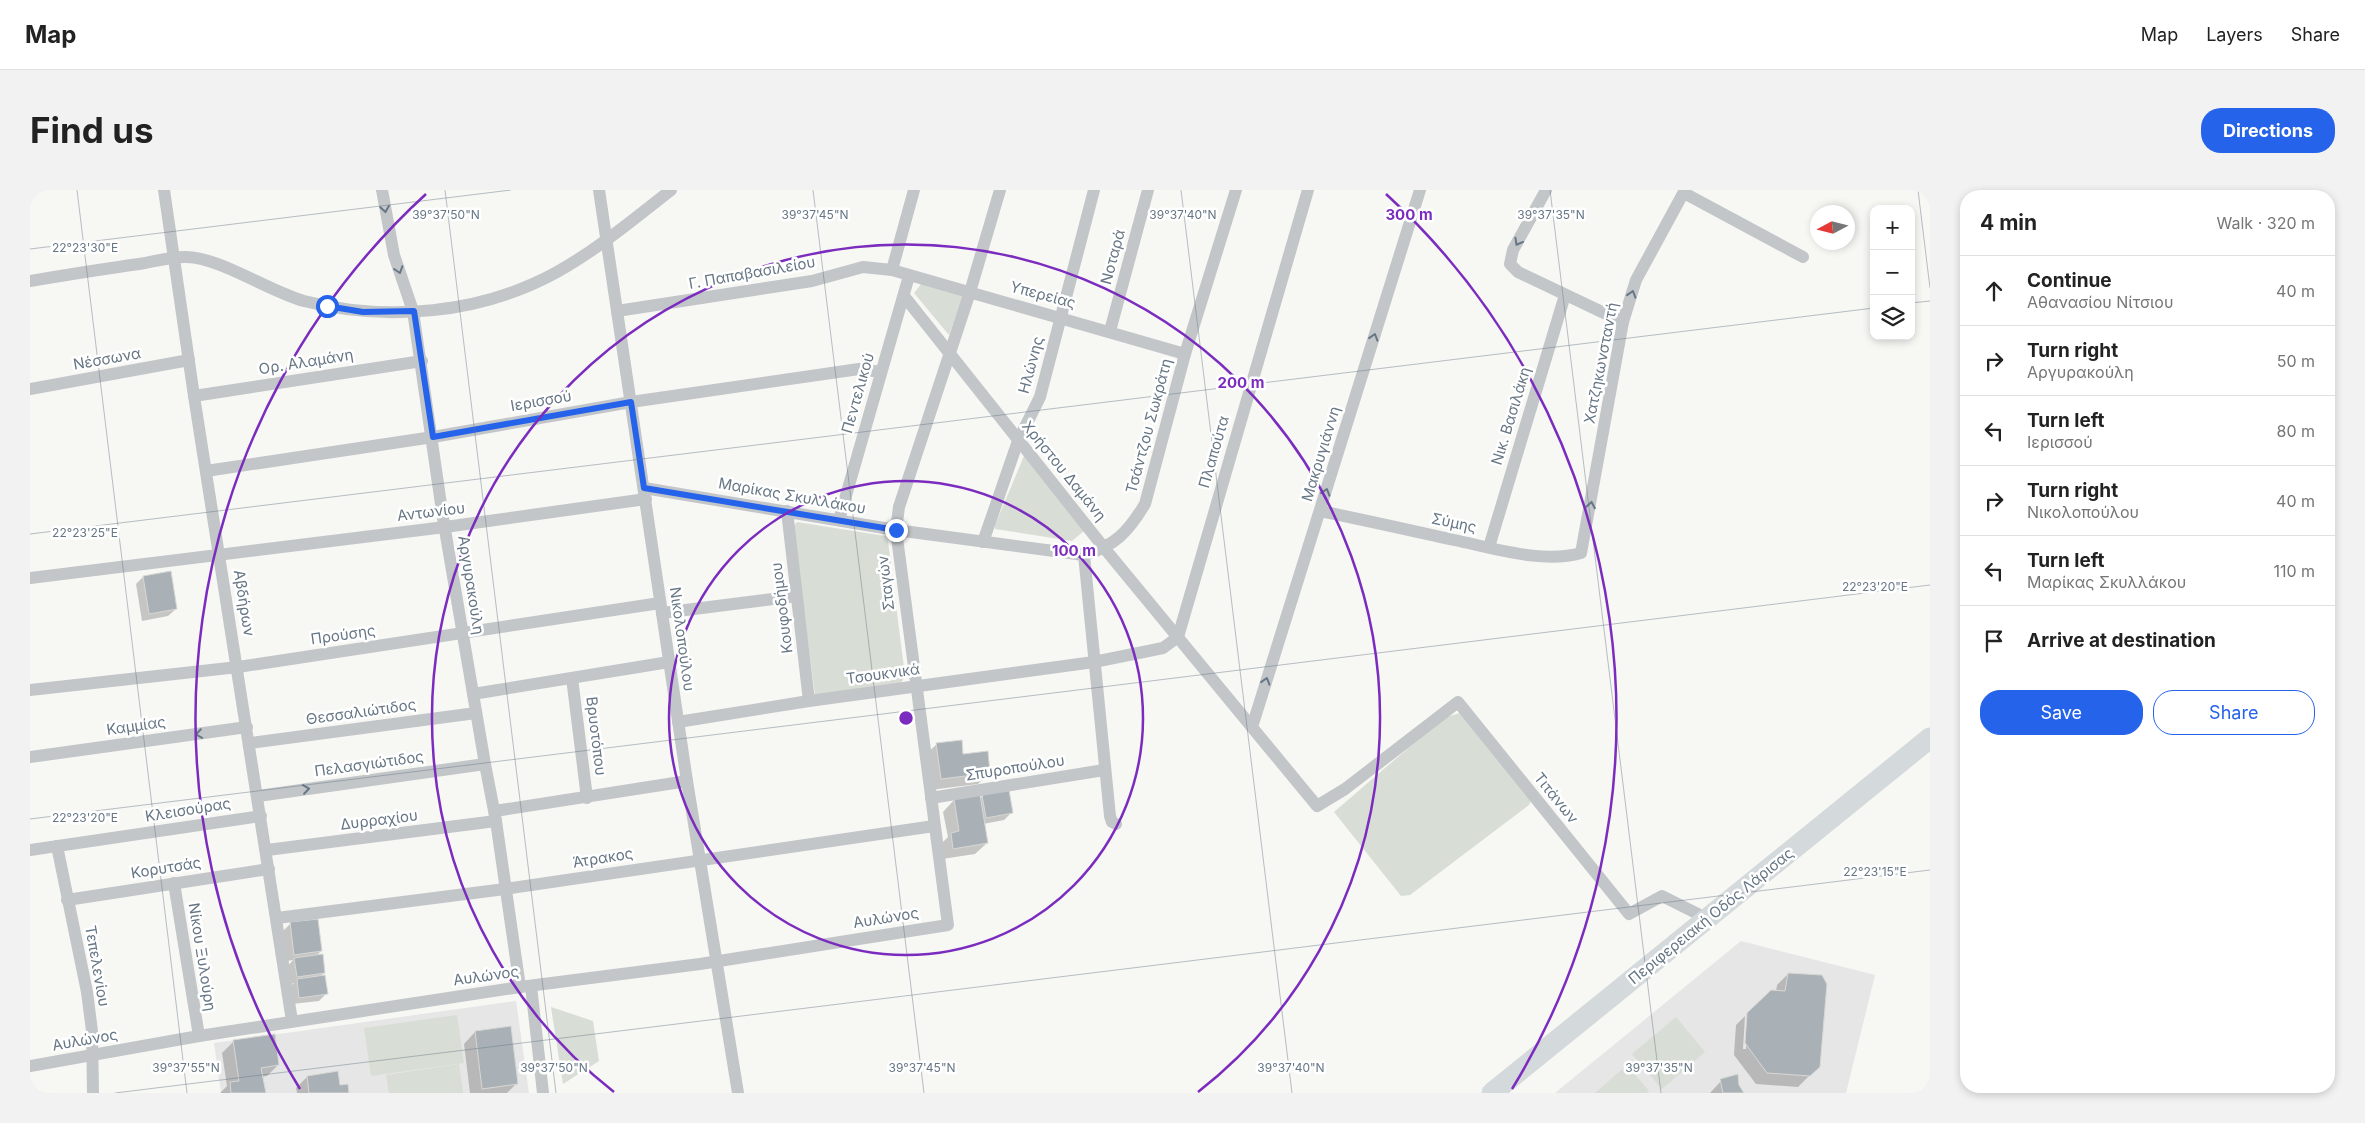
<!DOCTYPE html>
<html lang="en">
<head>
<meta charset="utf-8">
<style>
	body { margin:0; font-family:Inter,sans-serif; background:#f2f2f2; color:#222 }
	.controls { position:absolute; right:15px; top:15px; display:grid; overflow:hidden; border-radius:10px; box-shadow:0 2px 8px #0003 }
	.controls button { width:45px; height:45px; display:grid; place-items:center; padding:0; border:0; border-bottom:1px solid #e0e0e0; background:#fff; color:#222; font:25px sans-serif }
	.compass { position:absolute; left:1780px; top:15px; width:45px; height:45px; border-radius:50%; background:#fff; box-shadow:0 2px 8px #0003; rotate:263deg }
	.stop { position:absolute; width:15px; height:15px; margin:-11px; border:4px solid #2563eb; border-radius:50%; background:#fff }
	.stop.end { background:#2563eb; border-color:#fff; box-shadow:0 1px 5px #0008 }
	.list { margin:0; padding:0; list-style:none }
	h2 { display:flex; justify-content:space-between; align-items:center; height:65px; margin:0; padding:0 20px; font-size:21px }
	h2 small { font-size:16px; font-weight:400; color:#767676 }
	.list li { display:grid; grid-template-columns:32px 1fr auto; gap:15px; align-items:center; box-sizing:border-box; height:70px; padding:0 20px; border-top:1px solid #e0e0e0 }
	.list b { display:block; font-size:19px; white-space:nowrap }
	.list p { margin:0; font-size:16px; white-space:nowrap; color:#767676 }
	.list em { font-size:16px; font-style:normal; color:#767676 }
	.actions { display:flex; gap:10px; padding:15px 20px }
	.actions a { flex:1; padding:11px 0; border:1px solid #2563eb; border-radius:20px; text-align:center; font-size:18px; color:#2563eb }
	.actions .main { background:#2563eb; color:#fff }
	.icon { flex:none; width:28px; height:28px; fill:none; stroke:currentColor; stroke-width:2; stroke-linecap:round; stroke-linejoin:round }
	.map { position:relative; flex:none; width:1900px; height:903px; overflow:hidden; border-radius:20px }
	header { display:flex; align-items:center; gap:30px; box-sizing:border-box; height:70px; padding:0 25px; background:#fff; border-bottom:1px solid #e0e0e0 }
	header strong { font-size:24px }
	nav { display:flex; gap:28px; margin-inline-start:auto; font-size:18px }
	.intro { display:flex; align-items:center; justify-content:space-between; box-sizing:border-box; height:120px; padding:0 30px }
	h1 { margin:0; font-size:35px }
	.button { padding:12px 22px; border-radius:20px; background:#2563eb; color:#fff; font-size:18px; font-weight:700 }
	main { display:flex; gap:30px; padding:0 30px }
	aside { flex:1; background:#fff; border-radius:20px; box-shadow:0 2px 8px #0003 }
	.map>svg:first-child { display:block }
	.built { fill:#e5e6e5 }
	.green { fill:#d8ded5 }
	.shadow { fill:#0003 }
	.building { fill:#a9b1b6; stroke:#d8d8d6 }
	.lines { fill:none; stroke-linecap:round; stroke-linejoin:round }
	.minor { stroke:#c2c6c9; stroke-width:12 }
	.trunk { stroke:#d4d9dc; stroke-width:21 }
	.oneway { stroke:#667684 }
	.route { stroke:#2563eb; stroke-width:6 }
	.ticks { fill:none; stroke:#667684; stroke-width:1; stroke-opacity:0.45 }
	.ring { fill:none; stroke:#7b2cbf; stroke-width:2.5 }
	.labels { text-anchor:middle; stroke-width:5; stroke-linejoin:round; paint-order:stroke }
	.street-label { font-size:15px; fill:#667684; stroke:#fff }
	.ticks-label { font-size:12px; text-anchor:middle; fill:#667684; stroke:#fff; stroke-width:5; stroke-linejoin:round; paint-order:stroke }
	.centre { fill:#7b2cbf; stroke:#fff; stroke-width:2.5 }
	.ring-label { font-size:15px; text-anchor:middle; font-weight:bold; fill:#7b2cbf; stroke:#fff; stroke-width:5; stroke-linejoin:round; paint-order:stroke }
</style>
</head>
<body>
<header>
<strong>Map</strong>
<nav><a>Map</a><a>Layers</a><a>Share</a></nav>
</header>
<div class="intro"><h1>Find us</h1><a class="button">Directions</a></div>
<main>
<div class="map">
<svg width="1900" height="903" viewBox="0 0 1900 903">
	<rect width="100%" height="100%" fill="#f7f7f4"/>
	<g class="built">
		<polygon points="1711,751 1845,785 1816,903 1525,903"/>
		<polygon points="486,811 499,903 191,903 184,853"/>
	</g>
	<g class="green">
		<polygon points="892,93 933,106 919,145 884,103"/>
		<polygon points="994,266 1054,341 1042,351 965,339 965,335"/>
		<polygon points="767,332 855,346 858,351 875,486 871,493 785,505 763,337"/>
		<polygon points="1430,523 1502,608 1499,615 1380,705 1371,706 1304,622 1413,528"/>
		<polygon points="521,817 563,831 569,871 533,894"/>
		<polygon points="427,825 434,873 341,886 334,838"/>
		<polygon points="1646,827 1675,862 1632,899 1602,864"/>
		<polygon points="429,874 433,903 359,903 356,885"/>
		<polygon points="1597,875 1619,901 1617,903 1565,903"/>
	</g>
	<g class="shadow">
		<polygon points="113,387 146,419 138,426 112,431 106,394"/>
		<polygon points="907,554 932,566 959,583 948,594 900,600 895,565"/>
		<polygon points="953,606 981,623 974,630 953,634 957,653 945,664 912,669 910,655 918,647 913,622 924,610 949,609"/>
		<polygon points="260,734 291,761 285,767 294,783 290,787 297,803 289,811 262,814 260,797 264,793 260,794 257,777 263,770 257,771 253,741"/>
		<polygon points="1758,784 1789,876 1768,897 1726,894 1704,865 1706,835 1715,826 1713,859 1716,859 1718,823 1746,802 1747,795"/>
		<polygon points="445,842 487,893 477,903 440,903 434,854"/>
		<polygon points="203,852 248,875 237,886 231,887 234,903 190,903 197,896 192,863"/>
		<polygon points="277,887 309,897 318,903 267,903 266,898"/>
		<polygon points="1691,891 1708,896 1712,903 1680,903"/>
	</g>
	<g class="building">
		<polygon points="141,381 147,419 119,424 113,386"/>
		<polygon points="932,550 933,564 958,561 960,583 911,589 906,553"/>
		<polygon points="979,600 983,623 956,628 952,605"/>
		<polygon points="950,605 958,653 923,659 921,643 929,641 924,609"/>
		<polygon points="288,729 292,761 264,765 260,732"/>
		<polygon points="293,764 295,783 267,787 264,768"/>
		<polygon points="1758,783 1792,785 1797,794 1790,877 1780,886 1737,883 1715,853 1717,823 1741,800 1755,801"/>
		<polygon points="295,785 298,804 269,808 267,789"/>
		<polygon points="481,836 488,894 452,899 445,841"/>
		<polygon points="245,844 249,875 231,878 236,903 201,903 200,892 209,891 203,850"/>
		<polygon points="308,881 310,895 318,894 319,903 279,903 277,886"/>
		<polygon points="1708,884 1709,895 1714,903 1693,903 1690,889"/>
	</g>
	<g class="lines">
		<g class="minor">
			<polyline points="134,0 164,206 262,831"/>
			<polyline points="352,0 364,65 383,121 413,328 455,574 466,631 490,797"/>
			<polyline points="569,0 657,591 708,903"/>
			<polyline points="1516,0 1483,60 1480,74 1488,82 1593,132"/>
			<polyline points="1654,3 1773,67"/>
			<polyline points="862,80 884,0"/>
			<path d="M0 91C36 85 72 79 109 74 124 72 142 66 157 67 191 68 238 101 274 111 357 132 451 124 527 82 568 59 604 29 641 0"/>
			<polyline points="874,106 1075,359 1287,616 1315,599 1428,512 1599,724 1632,706 1678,729"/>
			<polyline points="587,121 782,91 833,77 862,80 1155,164"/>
			<polyline points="1080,141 1118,0"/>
			<polyline points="0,199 159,170"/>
			<polyline points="164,206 392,171"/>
			<polyline points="176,281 403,247 601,212 829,179 851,182"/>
			<polyline points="614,298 866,340 1054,365"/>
			<polyline points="757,321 779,511"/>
			<path d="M1290 321C1335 330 1379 340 1424 350 1463 358 1513 374 1551 363L1593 132 1606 90 1655 0"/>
			<polyline points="809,330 879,86"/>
			<polyline points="953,352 988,251 1010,207 1064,0"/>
			<polyline points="1459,357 1535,105"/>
			<polyline points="0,388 415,337 616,309"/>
			<polyline points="632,423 767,406"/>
			<polyline points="542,488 557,608"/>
			<polyline points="0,500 208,477 630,413"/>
			<polyline points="443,504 639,472"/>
			<polyline points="648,532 779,511 1064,472 1133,458 1148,447 1278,0"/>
			<polyline points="1222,537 1390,0"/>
			<polyline points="220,553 446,523"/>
			<polyline points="0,567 217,537"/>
			<polyline points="228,606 455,574"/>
			<polyline points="901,608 1074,580"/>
			<polyline points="465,621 657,591"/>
			<path d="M1086 634 1082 632 1080 626 1054 365C1085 356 1098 342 1115 314L1155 164 1206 0"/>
			<polyline points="27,656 57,802 62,841 63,903"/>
			<polyline points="0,660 231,626"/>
			<polyline points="237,660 466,631"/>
			<polyline points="144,693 169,846"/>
			<polyline points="37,710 239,679"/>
			<polyline points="247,728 475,699 904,636"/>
			<polyline points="501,796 513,903"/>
			<polyline points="0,876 169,846 490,797 670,774 918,735 866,340 869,317 940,102 970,0"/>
		</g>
		<polyline class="trunk" points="1462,903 1900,548"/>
	</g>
	<defs><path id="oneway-chevron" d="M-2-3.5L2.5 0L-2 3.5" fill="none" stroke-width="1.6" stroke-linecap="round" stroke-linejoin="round" transform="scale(1.25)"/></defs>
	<g class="oneway">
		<use href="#oneway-chevron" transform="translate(355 19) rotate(81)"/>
		<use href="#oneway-chevron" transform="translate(1488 52) rotate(119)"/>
		<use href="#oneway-chevron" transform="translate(369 80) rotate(72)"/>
		<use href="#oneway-chevron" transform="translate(1602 104) rotate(-73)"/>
		<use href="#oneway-chevron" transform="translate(1344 147) rotate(-73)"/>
		<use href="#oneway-chevron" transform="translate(1296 302) rotate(-73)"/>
		<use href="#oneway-chevron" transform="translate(1561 315) rotate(-80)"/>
		<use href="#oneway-chevron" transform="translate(1236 491) rotate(-73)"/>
		<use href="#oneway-chevron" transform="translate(169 544) rotate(172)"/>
		<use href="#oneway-chevron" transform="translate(276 599) rotate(-8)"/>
	</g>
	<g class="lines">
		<polyline class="route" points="297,116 333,122 384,121 403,247 601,212 614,298 866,340"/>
	</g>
	<path class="ticks" d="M47 0 157 903M415 0 526 903M783 0 894 903M1151 0 1262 903M1520 0 1631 903M1888 0 1900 98M0 59 481 0M1881 113 1900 111M0 344 1844 118M0 629 1900 395M85 903 1900 680"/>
	<g class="ring">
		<circle cx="876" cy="528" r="237"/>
		<path d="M584 902A474 474 0 1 1 1168 902"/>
		<path d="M270 899A711 711 0 0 1 396 4M1356 4A711 711 0 0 1 1482 899"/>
	</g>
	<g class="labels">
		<g class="street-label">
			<text transform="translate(1083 67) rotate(-75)" y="5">Νοταρά</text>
			<text transform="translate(722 83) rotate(-10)" y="5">Γ. Παπαβασιλείου</text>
			<text transform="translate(1013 105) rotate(15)" y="5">Υπερείας</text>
			<text transform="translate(77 169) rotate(-10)" y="5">Νέσσωνα</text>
			<text transform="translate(276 172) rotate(-9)" y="5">Ορ. Αλαμάνη</text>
			<text transform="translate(1571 173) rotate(-79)" y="5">Χατζηκωνσταντή</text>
			<text transform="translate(1001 175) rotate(-75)" y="5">Ηλώνης</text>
			<text transform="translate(828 203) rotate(-74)" y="5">Πεντελικού</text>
			<text transform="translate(511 211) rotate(-10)" y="5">Ιερισσού</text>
			<text transform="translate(1481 226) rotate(-73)" y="5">Νικ. Βασιλάκη</text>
			<text transform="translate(1119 236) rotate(-75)" y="5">Τσάντζου Σωκράτη</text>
			<text transform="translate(1184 262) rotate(-74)" y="5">Πλαπούτα</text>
			<text transform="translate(1291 264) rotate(-73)" y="5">Μακρυγιάννη</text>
			<text transform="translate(1034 281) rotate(51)" y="5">Χρήστου Δαμάνη</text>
			<text transform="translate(762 306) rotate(10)" y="5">Μαρίκας Σκυλλάκου</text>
			<text transform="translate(401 322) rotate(-7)" y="5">Αντωνίου</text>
			<text transform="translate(1424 333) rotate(12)" y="5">Σύμης</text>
			<text transform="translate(856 393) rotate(-97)" y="5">Σταγών</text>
			<text transform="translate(441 395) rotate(81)" y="5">Αργυρακούλη</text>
			<text transform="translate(214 413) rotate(81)" y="5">Αβδήρων</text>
			<text transform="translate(752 418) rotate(-97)" y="5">Κουφοδήμου</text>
			<text transform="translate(313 445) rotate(-8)" y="5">Προύσης</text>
			<text transform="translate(652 449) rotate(82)" y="5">Νικολοπούλου</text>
			<text transform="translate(853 484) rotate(-8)" y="5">Τσουκνικά</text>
			<text transform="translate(331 522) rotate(-8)" y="5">Θεσσαλιώτιδος</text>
			<text transform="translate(106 536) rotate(-8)" y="5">Καμμίας</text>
			<text transform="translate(566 546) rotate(83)" y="5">Βρυοτόπου</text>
			<text transform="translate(339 574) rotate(-8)" y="5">Πελασγιώτιδος</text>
			<text transform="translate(985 578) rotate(-9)" y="5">Σπυροπούλου</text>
			<text transform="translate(1526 608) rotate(51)" y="5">Τιτάνων</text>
			<text transform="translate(158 620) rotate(-9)" y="5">Κλεισούρας</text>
			<text transform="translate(349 630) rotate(-7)" y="5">Δυρραχίου</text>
			<text transform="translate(573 668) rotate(-9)" y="5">Άτρακος</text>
			<text transform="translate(136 678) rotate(-9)" y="5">Κορυτσάς</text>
			<text transform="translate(1681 726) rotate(-39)" y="5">Περιφερειακή Οδός Λάρισας</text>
			<text transform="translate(856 728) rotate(-9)" y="5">Αυλώνος</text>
			<text transform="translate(172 767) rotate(81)" y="5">Νίκου Ξυλούρη</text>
			<text transform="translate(67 776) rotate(80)" y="5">Τεπελενίου</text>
			<text transform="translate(456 786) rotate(-8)" y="5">Αυλώνος</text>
			<text transform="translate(55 850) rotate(-10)" y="5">Αυλώνος</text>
		</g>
	</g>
	<g class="ticks-label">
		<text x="416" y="29">39°37'50"N</text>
		<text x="785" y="29">39°37'45"N</text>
		<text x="1153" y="29">39°37'40"N</text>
		<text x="1521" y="29">39°37'35"N</text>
		<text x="55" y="62">22°23'30"E</text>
		<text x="55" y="347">22°23'25"E</text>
		<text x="1845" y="401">22°23'20"E</text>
		<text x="55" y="632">22°23'20"E</text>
		<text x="1845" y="686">22°23'15"E</text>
		<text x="156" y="882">39°37'55"N</text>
		<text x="524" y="882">39°37'50"N</text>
		<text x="892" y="882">39°37'45"N</text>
		<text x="1261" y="882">39°37'40"N</text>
		<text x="1629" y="882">39°37'35"N</text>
	</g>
	<circle cx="876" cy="528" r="8" class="centre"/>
	<g class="ring-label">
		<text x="1379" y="30">300 m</text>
		<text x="1211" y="198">200 m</text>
		<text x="1044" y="366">100 m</text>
	</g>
</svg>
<div class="controls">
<button>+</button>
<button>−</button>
<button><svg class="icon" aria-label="layers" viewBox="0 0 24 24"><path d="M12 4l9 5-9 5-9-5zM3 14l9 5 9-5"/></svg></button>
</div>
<svg class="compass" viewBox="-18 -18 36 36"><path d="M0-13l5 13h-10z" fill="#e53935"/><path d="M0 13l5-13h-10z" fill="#767676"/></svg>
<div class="stop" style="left:297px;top:116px"></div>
<div class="stop end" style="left:866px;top:340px"></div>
</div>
<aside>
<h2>4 min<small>Walk · 320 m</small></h2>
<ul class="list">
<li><svg class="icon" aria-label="ahead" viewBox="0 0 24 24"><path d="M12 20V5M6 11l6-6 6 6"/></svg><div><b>Continue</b><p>Αθανασίου Νίτσιου</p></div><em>40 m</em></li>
<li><svg class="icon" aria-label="right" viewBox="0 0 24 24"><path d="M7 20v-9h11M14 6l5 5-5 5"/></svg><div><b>Turn right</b><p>Αργυρακούλη</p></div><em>50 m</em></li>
<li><svg class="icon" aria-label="left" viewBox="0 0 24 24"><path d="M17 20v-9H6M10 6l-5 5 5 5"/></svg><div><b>Turn left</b><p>Ιερισσού</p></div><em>80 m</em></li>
<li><svg class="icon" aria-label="right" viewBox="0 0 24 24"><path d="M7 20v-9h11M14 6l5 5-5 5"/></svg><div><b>Turn right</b><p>Νικολοπούλου</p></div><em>40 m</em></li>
<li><svg class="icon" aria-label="left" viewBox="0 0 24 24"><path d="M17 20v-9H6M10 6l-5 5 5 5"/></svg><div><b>Turn left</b><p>Μαρίκας Σκυλλάκου</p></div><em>110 m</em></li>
<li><svg class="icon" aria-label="arrive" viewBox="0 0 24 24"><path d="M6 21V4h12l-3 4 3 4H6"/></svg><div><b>Arrive at destination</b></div></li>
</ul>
<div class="actions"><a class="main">Save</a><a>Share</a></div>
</aside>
</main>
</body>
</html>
